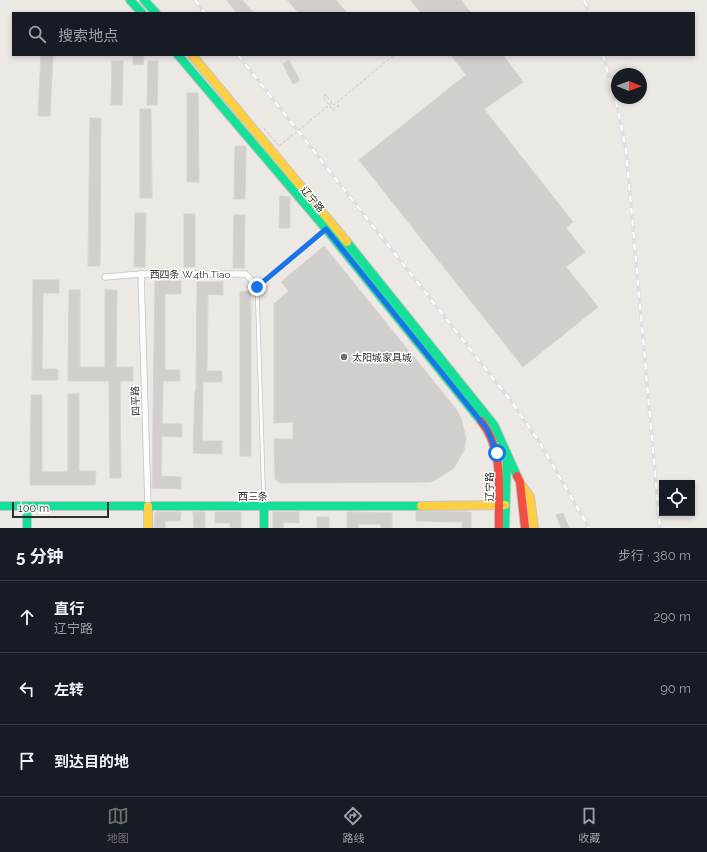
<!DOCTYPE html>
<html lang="zh">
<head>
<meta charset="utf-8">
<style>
	body { margin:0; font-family:Raleway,"Noto Sans SC",sans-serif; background:#242831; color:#f1f3f6 }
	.controls { position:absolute; right:12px; bottom:12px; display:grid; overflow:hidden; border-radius:0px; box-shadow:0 2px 6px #0003 }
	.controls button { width:36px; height:36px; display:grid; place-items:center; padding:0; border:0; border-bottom:1px solid #363941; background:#171b24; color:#f1f3f6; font:20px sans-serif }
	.compass { position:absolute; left:611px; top:68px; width:36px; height:36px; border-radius:50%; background:#171b24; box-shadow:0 2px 6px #0003; rotate:91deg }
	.scale { position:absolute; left:12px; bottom:10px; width:97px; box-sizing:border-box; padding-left:4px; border:2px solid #2e2e2e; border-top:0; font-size:11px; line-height:14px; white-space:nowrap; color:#2e2e2e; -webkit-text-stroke:3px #fff; paint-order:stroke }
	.stop { position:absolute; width:12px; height:12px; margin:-9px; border:3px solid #1a73e8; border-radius:50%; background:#fff }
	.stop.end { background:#1a73e8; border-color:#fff; box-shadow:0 1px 4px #0008 }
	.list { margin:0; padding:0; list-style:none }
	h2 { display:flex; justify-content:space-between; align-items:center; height:52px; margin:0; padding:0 16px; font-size:17px }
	h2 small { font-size:13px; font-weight:400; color:#9ea1a6 }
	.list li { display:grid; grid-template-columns:26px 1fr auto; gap:12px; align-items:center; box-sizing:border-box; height:72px; padding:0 16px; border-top:1px solid #363941 }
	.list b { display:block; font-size:15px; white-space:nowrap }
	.list p { margin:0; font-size:13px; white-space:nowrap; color:#9ea1a6 }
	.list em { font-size:13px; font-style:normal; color:#9ea1a6 }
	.icon { flex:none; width:22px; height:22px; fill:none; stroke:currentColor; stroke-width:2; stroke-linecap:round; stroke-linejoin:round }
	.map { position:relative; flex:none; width:707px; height:528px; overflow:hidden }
	.search { position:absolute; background:#171b24; box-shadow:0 2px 6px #0003; left:12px; right:12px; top:12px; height:44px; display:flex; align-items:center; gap:10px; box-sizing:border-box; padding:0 14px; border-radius:0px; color:#9ea1a6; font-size:15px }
	.sheet { height:268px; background:#171b24 }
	nav { display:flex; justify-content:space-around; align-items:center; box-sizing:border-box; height:56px; border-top:1px solid #363941; background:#171b24; font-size:11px; color:#9ea1a6 }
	nav a { display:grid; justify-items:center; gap:2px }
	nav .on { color:#706f6e }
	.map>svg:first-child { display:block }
	.building { fill:#d1cecb; stroke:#d7d4d0 }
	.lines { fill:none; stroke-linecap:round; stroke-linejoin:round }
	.lane-casing { stroke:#c5c4c5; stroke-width:4.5 }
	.street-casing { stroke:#c5c4c5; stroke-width:7 }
	.fast-casing { stroke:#c5c4c5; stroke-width:10 }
	.slow-casing { stroke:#c5c4c5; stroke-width:10 }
	.jam-casing { stroke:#c5c4c5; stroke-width:10 }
	.path { stroke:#c9c9c8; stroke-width:1; stroke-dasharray:3 2; stroke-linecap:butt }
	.lane { stroke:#fcfcfb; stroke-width:3 }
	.street { stroke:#fcfcfb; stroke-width:5.5 }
	.fast { stroke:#16e098; stroke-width:8 }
	.slow { stroke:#ffcf43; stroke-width:8 }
	.jam { stroke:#f24e42; stroke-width:8 }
	.rail-casing { stroke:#dfdfe1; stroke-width:3.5 }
	.rail { stroke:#fff; stroke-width:2; stroke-dasharray:6; stroke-linecap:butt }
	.path-bridge { stroke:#c9c9c8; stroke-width:1; stroke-dasharray:3 2; stroke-linecap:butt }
	.route { stroke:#1a73e8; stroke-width:5 }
	.poi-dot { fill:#706f6e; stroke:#fff; stroke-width:1.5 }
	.labels { text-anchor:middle; stroke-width:3; stroke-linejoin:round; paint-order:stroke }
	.street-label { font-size:10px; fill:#2e2e2e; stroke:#fff }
	.poi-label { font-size:10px; fill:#2e2e2e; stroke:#fff; text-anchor:start }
</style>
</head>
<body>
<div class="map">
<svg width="707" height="528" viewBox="0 0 707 528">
	<rect width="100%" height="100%" fill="#ece8e4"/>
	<g class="building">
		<polygon points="226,0 242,0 254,13 237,13"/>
		<polygon points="287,0 336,0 347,13 299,13"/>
		<polygon points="411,0 461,0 471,13 421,13"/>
		<polygon points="41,55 53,55 50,116 38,116"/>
		<polygon points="133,55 144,55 143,65 133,64"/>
		<polygon points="451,55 503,55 523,82 484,109 573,222 566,228 585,252 566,267 598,307 523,367 359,160 466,75"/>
		<polygon points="289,60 300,81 293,84 283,64"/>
		<polygon points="112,61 123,61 122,105 111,105"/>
		<polygon points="148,61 158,61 157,105 147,105"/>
		<polygon points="187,93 198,93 199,182 187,182"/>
		<polygon points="140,109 151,109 152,198 140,198"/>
		<polygon points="90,118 101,118 100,266 88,266"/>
		<polygon points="235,146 246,146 245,199 234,199"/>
		<polygon points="280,196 290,197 290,228 279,228"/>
		<polygon points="135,213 146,213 145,267 134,267"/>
		<rect x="184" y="214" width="11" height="53"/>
		<polygon points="234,215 245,215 244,268 233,268"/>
		<polygon points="324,246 456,409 461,418 466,439 464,450 454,468 437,479 430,482 280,483 275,479 274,439 293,439 293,422 274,423 274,304 289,291 281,282"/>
		<polygon points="33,280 59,280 59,293 43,293 42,369 58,369 58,380 32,380"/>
		<polygon points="155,281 181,281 181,294 165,294 165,370 180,370 180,381 163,381 162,424 182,424 182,437 162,436 161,476 181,477 181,489 152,488"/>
		<polygon points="197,282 223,282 223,295 208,294 207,371 222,371 222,382 203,382 202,441 222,441 222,454 193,453 195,391 196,391"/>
		<polygon points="69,290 80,290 80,367 105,367 105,290 117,290 116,367 133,367 133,381 120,381 121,478 110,478 109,381 68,381"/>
		<polygon points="251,291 251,456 240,456 240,292"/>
		<polygon points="68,394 79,394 79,471 96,471 95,485 30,485 31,395 42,395 42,472 68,472"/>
		<polygon points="416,511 471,512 471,528 462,528 462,522 416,521"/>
		<polygon points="155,512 181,512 180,521 165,521 165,528 154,528"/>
		<polygon points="193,512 205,512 205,528 194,528"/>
		<polygon points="215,512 241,512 241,528 230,528 230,523 215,523"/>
		<polygon points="273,512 299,512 299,523 284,522 283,528 273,528"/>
		<polygon points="347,512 392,513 392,528 381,528 381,524 358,524 359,528 347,528"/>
		<polygon points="563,513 569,528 561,528 556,515"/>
		<rect x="317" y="517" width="12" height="11"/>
	</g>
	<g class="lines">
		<g class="lane-casing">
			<polyline id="lane" points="264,507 257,287 325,230"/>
		</g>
		<g class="street-casing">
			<g id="street">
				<polyline points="141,274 148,506"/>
				<polyline points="105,277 141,274 246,274 257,287"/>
			</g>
		</g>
		<g class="fast-casing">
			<g id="fast">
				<polyline points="130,0 142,13"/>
				<polyline points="144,0 156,13"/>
				<polyline points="178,55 326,229 481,421"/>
				<polyline points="347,242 494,425 517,476"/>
				<polyline points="0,506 421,506"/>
				<polyline points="27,506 27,528"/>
				<polyline points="264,507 264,528"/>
				<polyline points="505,528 507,455"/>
			</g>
		</g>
		<g class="slow-casing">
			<g id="slow">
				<polyline points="192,55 347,242"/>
				<polyline points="520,483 530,497 534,528"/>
				<polyline points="148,506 148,528"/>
				<polyline points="421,506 505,505"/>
			</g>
		</g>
		<g class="jam-casing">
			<g id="jam">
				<path d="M481 421C505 451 498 492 499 528"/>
				<polyline points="517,476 520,482 525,528"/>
			</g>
		</g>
		<g class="path">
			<polyline points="332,103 326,95 323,97 333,110 339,105"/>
			<polyline points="264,128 279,146"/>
		</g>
		<use href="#lane" class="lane"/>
		<use href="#street" class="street"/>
		<use href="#fast" class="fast"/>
		<use href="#slow" class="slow"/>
		<use href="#jam" class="jam"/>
		<g class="rail-casing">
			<g id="rail">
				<polyline points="195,0 205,13"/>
				<polyline points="584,0 589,13"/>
				<polyline points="238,55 511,401 540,443 589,528"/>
				<polyline points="603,55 618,110 626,150 660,528"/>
			</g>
		</g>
		<use href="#rail" class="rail"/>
		<polyline class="path-bridge" points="279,146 332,103 334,105 394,55"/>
	</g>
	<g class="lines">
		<polyline class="route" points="257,287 326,229 487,429 497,453"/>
	</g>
	<circle class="poi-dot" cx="344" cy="357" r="4"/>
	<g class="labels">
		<g class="street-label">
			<text transform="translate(313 199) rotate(50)" y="4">辽宁路</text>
			<text x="190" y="278">西四条 W.4th Tiao</text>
			<text transform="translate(135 401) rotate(-92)" y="4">四平路</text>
			<text transform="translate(489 487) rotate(-90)" y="4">辽宁路</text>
			<text x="253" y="500">西三条</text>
		</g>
		<g class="poi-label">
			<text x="352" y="361">太阳城家具城</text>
		</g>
	</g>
</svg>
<div class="controls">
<button><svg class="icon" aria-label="locate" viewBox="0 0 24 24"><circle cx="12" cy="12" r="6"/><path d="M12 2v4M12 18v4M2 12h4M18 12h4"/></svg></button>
</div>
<svg class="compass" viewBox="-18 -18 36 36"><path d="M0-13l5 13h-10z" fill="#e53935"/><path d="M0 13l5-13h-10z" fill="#9ea1a6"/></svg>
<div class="scale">100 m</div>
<div class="stop" style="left:497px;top:453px"></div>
<div class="stop end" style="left:257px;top:287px"></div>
<div class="search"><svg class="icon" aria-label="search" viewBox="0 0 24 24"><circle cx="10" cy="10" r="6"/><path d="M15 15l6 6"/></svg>搜索地点</div>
</div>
<section class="sheet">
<h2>5 分钟<small>步行 · 380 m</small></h2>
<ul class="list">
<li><svg class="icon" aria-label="ahead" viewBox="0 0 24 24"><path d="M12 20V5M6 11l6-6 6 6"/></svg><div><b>直行</b><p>辽宁路</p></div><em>290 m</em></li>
<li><svg class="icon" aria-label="left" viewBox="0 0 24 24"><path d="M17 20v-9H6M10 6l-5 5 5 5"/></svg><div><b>左转</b></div><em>90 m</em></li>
<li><svg class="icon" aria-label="arrive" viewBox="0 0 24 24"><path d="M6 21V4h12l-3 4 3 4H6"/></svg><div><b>到达目的地</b></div></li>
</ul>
</section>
<nav>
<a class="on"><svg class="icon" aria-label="map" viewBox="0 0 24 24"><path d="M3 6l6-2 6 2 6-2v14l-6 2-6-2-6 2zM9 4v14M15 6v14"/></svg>地图</a>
<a><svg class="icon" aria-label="directions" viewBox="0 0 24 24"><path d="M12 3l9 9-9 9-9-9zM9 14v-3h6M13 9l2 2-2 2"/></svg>路线</a>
<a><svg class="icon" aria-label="saved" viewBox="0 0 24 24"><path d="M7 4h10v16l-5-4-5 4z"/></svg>收藏</a>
</nav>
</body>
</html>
